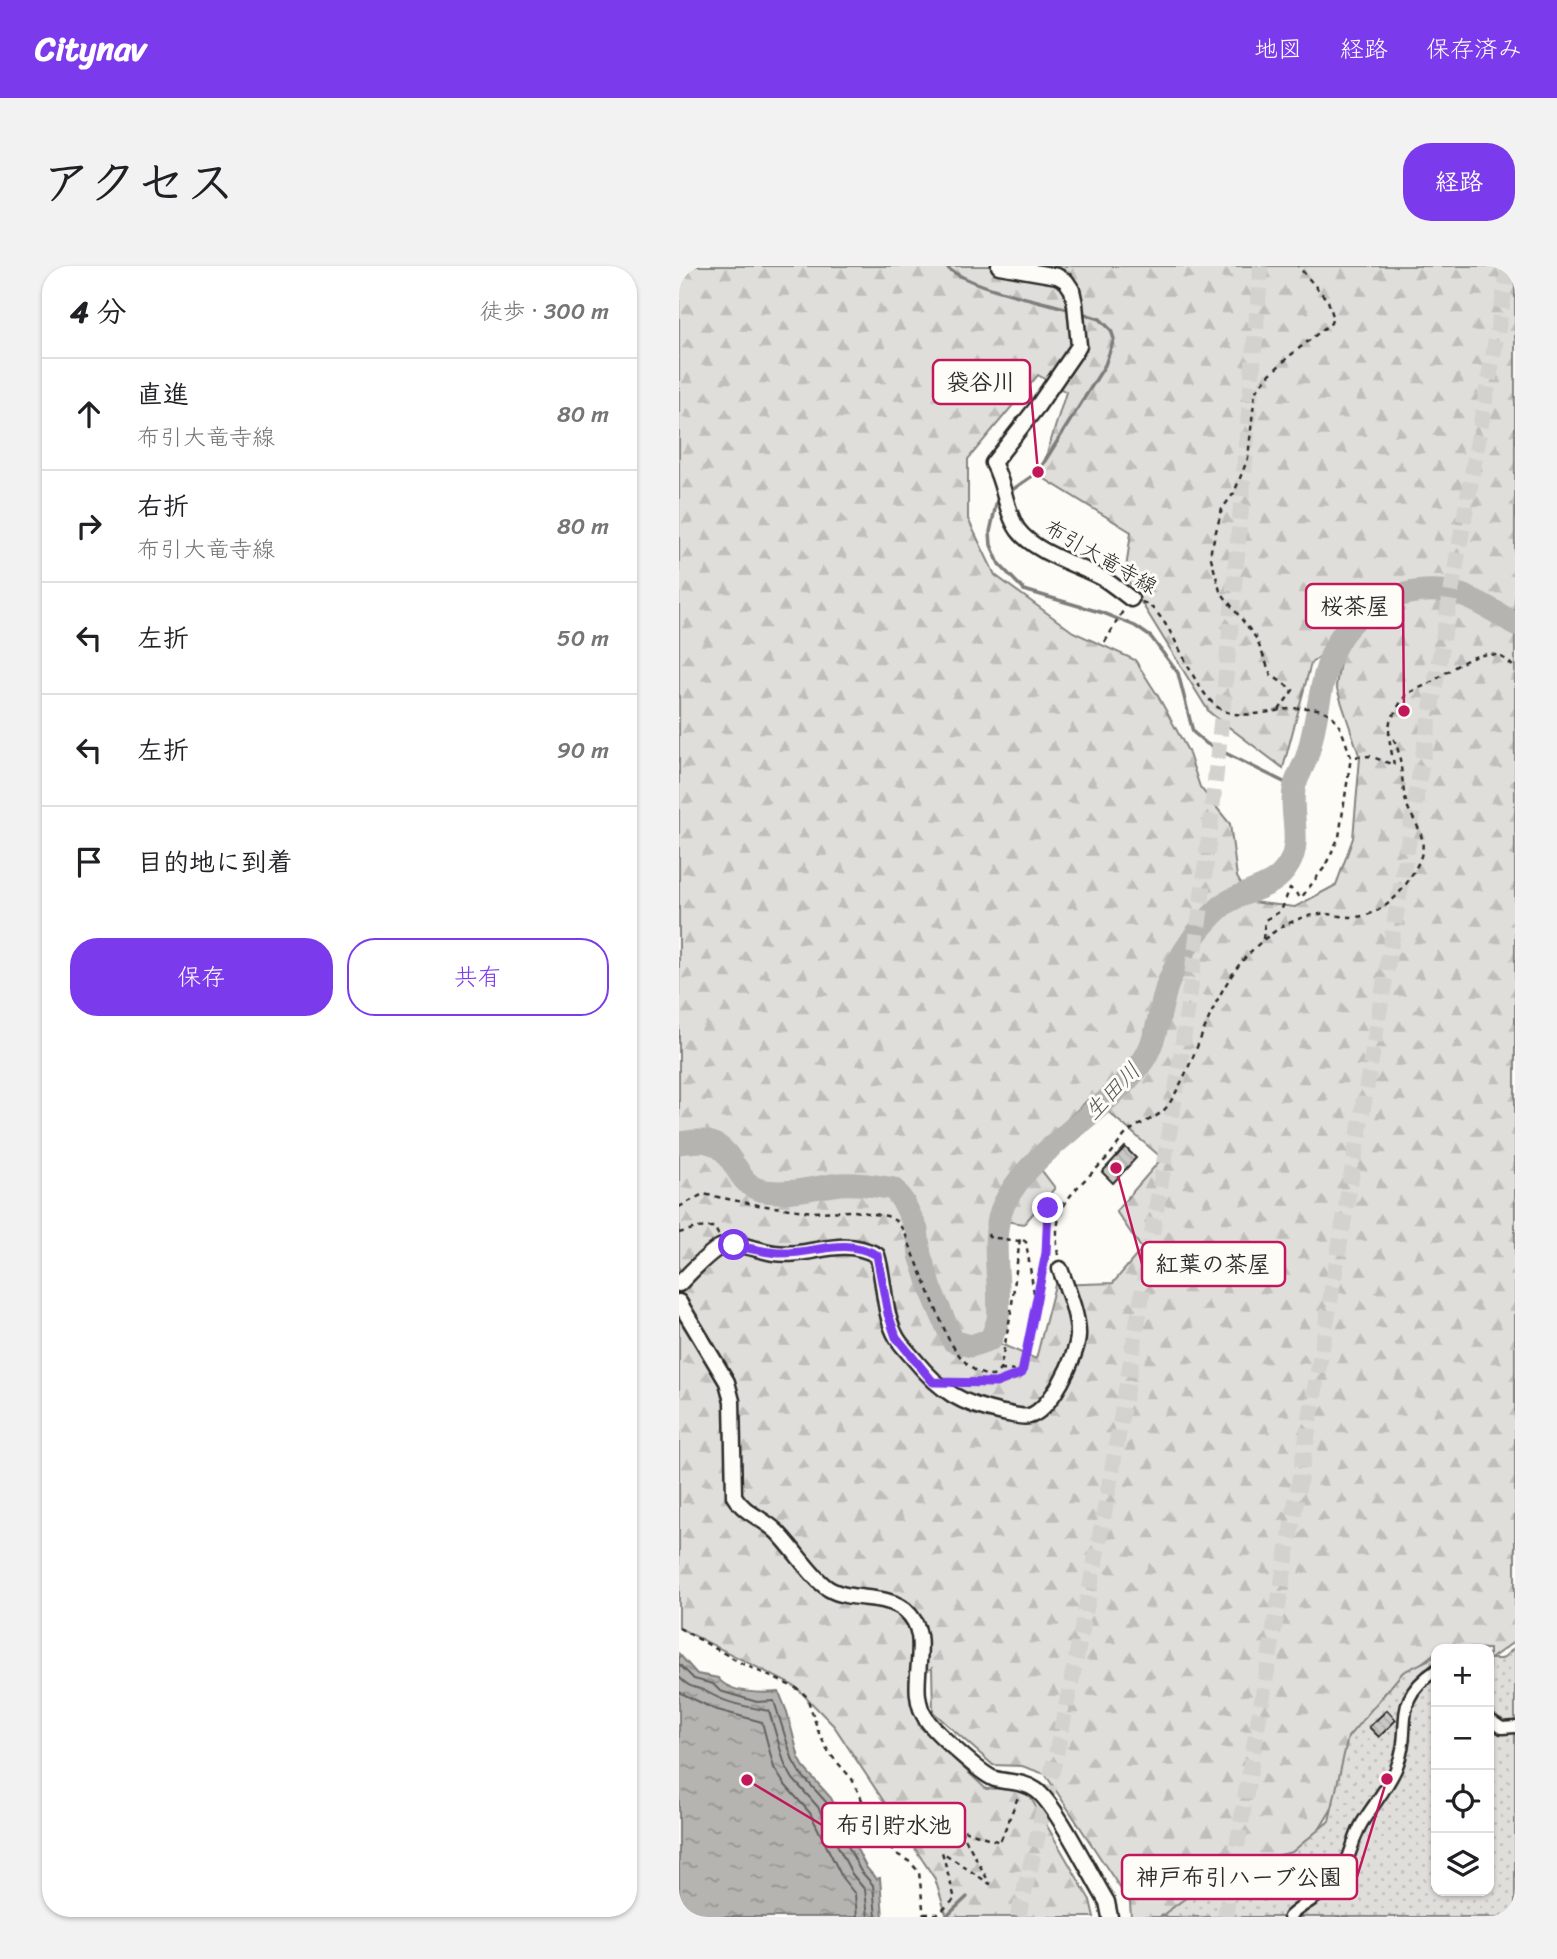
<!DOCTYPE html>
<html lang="ja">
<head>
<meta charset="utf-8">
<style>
	body { margin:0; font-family:Sriracha,"Klee One",sans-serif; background:#f2f2f2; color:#202124 }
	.controls { position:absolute; right:21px; bottom:21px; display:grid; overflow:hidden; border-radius:14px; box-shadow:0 2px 5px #0004 }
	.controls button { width:63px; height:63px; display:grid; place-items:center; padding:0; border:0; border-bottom:2px solid #e0e0e0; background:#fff; color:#202124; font:35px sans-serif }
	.stop { position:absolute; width:21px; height:21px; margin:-16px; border:5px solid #7c3aed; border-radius:50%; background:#fff }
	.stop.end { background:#7c3aed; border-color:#fff; box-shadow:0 2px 7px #0008 }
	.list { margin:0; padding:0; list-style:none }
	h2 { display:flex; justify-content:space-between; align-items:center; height:91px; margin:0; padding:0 28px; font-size:30px }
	h2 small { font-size:23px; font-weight:400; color:#757577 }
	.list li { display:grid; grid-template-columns:46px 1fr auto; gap:21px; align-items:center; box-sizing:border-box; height:112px; padding:0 28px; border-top:2px solid #e0e0e0 }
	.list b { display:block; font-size:26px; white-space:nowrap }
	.list p { margin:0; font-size:23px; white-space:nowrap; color:#757577 }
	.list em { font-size:23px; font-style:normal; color:#757577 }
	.actions { display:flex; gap:14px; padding:21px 28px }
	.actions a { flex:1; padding:16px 0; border:2px solid #7c3aed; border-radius:28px; text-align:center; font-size:24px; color:#7c3aed }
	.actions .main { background:#7c3aed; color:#fff }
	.icon { flex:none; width:38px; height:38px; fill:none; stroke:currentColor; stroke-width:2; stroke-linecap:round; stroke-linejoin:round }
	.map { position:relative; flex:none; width:836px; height:1651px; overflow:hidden; border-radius:28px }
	header { display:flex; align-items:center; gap:42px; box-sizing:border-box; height:98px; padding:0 35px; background:#7c3aed; color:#fff }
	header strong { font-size:33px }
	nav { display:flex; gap:38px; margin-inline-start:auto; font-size:24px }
	.intro { display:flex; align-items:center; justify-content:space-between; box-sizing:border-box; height:168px; padding:0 42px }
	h1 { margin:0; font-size:49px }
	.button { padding:18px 32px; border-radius:28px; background:#7c3aed; color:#fff; font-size:24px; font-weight:700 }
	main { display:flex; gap:42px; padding:0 42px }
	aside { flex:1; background:#fff; border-radius:28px; box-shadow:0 2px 5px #0004 }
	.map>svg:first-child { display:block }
	.forest { fill:url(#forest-firs); stroke:#858482; stroke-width:2; fill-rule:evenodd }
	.park { fill:url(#park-dots); stroke:#858482; stroke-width:2 }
	.water { fill:url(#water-ripples); stroke:#7e7d7b; stroke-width:2 }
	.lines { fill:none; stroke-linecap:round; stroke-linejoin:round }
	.shore { stroke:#626261; stroke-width:2 }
	.stream { stroke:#7e7d7b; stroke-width:3.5 }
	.river { stroke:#b5b4b1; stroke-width:23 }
	.building { fill:url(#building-back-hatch); stroke:#2b2b2b; stroke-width:2 }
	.tertiary-tunnel { stroke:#d3d2ce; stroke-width:16; stroke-dasharray:16 8; stroke-linecap:butt }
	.pedestrian-casing { stroke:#2b2b2b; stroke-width:15 }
	.minor-casing { stroke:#2b2b2b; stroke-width:19 }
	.path { stroke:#2b2b2b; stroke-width:2.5; stroke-dasharray:5 5; stroke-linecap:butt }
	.pedestrian { stroke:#fdfcf7; stroke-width:10 }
	.minor { stroke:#fdfcf7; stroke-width:14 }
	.route { stroke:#7c3aed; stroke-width:9 }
	.labels { text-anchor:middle; stroke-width:6; stroke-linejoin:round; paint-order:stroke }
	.street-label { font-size:21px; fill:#2b2b2b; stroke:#fdfcf7 }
	.water-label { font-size:23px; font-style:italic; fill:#5b5b5a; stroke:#fdfcf7 }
	.leader { fill:none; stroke:#c2185b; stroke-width:2.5 }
	.callout-dot { fill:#c2185b; stroke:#fdfcf7; stroke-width:2.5 }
	.callout { fill:#fdfcf7; stroke:#c2185b; stroke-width:2.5 }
	.callout-label { font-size:23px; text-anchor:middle; font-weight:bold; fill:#2b2b2b }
</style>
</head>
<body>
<header>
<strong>Citynav</strong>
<nav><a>地図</a><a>経路</a><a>保存済み</a></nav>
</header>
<div class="intro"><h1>アクセス</h1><a class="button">経路</a></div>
<main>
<aside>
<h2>4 分<small>徒歩 · 300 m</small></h2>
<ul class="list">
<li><svg class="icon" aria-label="ahead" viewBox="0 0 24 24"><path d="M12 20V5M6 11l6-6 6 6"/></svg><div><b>直進</b><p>布引大竜寺線</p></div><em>80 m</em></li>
<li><svg class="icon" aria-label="right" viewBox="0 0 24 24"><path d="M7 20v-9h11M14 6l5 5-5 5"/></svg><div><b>右折</b><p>布引大竜寺線</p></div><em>80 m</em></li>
<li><svg class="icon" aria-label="left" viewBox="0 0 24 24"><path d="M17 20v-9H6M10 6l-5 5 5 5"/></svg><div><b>左折</b></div><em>50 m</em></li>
<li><svg class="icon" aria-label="left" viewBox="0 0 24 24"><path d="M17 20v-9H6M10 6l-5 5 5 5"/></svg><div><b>左折</b></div><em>90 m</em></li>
<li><svg class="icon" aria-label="arrive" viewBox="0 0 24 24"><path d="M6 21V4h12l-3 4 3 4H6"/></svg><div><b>目的地に到着</b></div></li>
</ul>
<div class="actions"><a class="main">保存</a><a>共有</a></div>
</aside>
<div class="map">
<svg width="836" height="1651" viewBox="0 0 836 1651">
	<defs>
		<pattern id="forest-firs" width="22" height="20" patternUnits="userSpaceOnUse" patternTransform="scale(1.75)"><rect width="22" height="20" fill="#dfdeda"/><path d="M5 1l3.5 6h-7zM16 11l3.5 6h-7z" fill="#c0bfbb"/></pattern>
		<pattern id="park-dots" width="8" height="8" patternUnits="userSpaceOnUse" patternTransform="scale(1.75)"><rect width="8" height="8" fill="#dfdeda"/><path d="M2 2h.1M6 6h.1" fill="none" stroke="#c0bfbb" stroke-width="1.8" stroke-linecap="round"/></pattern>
		<pattern id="water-ripples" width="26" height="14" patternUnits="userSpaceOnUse" patternTransform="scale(1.75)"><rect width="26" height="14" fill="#b5b4b1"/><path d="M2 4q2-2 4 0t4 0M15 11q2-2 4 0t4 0" fill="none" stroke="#939390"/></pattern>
		<pattern id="building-back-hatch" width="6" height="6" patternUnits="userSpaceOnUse" patternTransform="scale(1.75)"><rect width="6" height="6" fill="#c9c8c4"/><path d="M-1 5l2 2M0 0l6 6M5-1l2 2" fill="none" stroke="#adaca9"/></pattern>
	</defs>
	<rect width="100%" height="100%" fill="#fdfcf7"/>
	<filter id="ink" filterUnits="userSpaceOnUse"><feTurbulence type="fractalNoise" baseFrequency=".0143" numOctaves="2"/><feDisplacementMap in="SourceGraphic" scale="14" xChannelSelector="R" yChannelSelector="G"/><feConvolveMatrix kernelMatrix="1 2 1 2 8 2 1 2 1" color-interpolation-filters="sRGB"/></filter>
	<g filter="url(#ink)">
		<path class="forest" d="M0 0H836V1375L810 1394V1383C795 1383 769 1379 757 1383V1386L707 1425 679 1478 664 1524 634 1574 540 1651H535L518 1621 509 1627 519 1651H452L451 1637 366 1508 343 1500 314 1499 254 1446 253 1402 235 1411 234 1441 240 1460 307 1523 330 1522 349 1527 411 1634 415 1651H268L256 1613 155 1460 117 1421 0 1362ZM359 109 387 126 361 210 452 266 446 310 530 446 604 502 632 397 665 373 657 420 681 492 674 572 657 619 616 641 572 636 558 611 551 558 521 521 509 485 479 430 456 394 394 366 316 309 289 253V193ZM412 831 483 892 437 945 463 983 434 1017 376 1019 357 1093 312 1074 313 1012 319 954 345 958 376 922 351 889Z"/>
		<polygon class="park" points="836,1381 836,1651 481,1651 546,1603 613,1586 650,1555 669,1471 724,1406 757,1390 757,1625 810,1625 810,1393 823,1393"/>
		<path class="water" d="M0 1388 18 1408 39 1412C50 1427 82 1428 100 1426L108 1446 120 1492 126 1503 152 1532 187 1601 197 1613 201 1612 204 1651H0Z"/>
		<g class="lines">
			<g class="shore">
				<polyline points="0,1398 15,1413 34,1418 41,1425 78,1436 95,1435 114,1495 121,1507 147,1536 181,1604 194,1619 197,1651"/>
				<path d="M0 1411C13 1425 17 1419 30 1427 49 1438 69 1441 90 1445L106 1499 114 1513 139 1541 173 1608 186 1624 189 1651"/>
				<polyline points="0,1426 35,1443 83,1456 95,1502 106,1519 131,1547 164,1613 176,1628 178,1651"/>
			</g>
			<g class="stream">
				<path d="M266 0C293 23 357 33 392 44"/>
				<polyline points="330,226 359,206 426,99 435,73 432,64 421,53 399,46"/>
				<polyline points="323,230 318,234 311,266 312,279 320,298 345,324 424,347 456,360 472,371 499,407 514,466 528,478 615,521"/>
				<polyline points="267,1651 288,1631"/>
			</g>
			<path class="river" d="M0 877C10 876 22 873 32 877 56 884 57 918 81 924 106 930 136 921 161 918 179 917 198 920 215 923L225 937 238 964 241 989 253 1026 274 1075 292 1080 312 1073C314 1067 318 1060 319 1053 323 1018 309 969 325 938 352 883 423 849 461 799 478 777 480 746 488 720 496 698 511 674 526 657 535 647 543 638 554 633 576 622 597 621 610 598 624 574 609 544 616 519 619 509 625 500 628 490 639 455 640 416 655 383 676 335 743 312 790 332 806 339 822 349 836 358"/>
		</g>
		<g class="building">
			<polygon points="446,881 457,892 434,917 423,906"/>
			<polygon points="708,1444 717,1454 700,1471 690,1461"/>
		</g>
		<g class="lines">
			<g class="tertiary-tunnel">
				<path d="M339 1651C391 1442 430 1230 465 1017 478 934 494 852 505 768 541 514 561 256 582 0"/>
				<polyline points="546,1651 767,355 830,0"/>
			</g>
			<g class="pedestrian-casing">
				<g id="pedestrian">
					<polyline points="810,1453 823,1462 836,1461"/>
					<path d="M610 1651C625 1636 646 1630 659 1611 671 1596 673 1574 683 1557 694 1539 708 1523 717 1503 736 1458 709 1437 757 1404"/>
				</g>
			</g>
			<g class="minor-casing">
				<g id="minor">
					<path d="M320 0 378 10 387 15 393 24 396 38 400 80 358 141 314 197C326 218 326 245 339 264 356 287 400 299 425 313 434 319 443 326 452 333"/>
					<path d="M0 1018C11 1007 28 988 41 981 56 974 80 985 95 987 134 992 159 969 198 989 206 1015 204 1048 218 1072 222 1079 229 1086 235 1093 262 1126 282 1138 324 1147 332 1148 342 1152 350 1150 371 1145 398 1091 399 1070 400 1051 388 1022 381 1003"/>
					<path d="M0 1036 48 1116 53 1135 55 1230C65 1247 83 1252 96 1264 112 1278 133 1313 150 1323 172 1336 206 1327 226 1344 259 1372 223 1420 248 1454 256 1466 303 1509 316 1513 331 1517 344 1515 357 1524 377 1538 413 1612 428 1636L431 1651"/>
				</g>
			</g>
			<g class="path">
				<path d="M463 336C495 347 510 426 543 444 574 460 629 427 654 451 663 460 667 479 672 491L691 490 715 499C713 487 708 469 711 456 711 453 714 450 716 447 729 420 733 428 756 414 780 398 813 372 836 403"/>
				<polyline points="426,376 445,343"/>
				<polyline points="600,444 614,424 592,409 577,372 541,325 532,292 532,284 543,243 555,227 569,192 576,126 591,108 613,88 652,57 654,50 649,35 619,0"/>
				<polyline points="584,673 586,654 602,645 611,622 622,632 645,602 660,571 672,491"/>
				<path d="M0 941 24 928 79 939 134 946 175 945 208 950 217 955 225 965 269 1072C279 1089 292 1109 314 1110L321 1104 332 1046 341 972 347 976 357 1040"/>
				<polyline points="0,967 17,962 35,961 39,968 37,969"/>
				<polyline points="309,968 310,971 340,975"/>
				<path d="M379 989C372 937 395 926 428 892 436 884 442 871 452 864 464 855 481 852 490 838 527 779 530 717 588 671 603 659 622 650 641 648 651 647 662 651 672 651 699 651 718 633 731 612 738 600 746 588 743 573 741 561 732 551 728 539 721 520 725 483 711 468"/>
				<polyline points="321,1104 342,1105"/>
				<polyline points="278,1116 317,1117 343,1107 367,987 369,942 385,936"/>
				<polyline points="0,1362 64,1398 121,1424 128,1431 140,1467 150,1487 173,1513 202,1574 216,1587 231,1596 240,1606 245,1651"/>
				<polyline points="245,1648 259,1648 276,1633 263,1586 311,1618 281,1563 321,1576 339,1531"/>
			</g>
			<use href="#pedestrian" class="pedestrian"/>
			<use href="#minor" class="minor"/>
		</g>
	</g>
	<g class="lines" filter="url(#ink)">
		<path class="route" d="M55 979C69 982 84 986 99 987 137 989 161 970 198 989L209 1048 217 1071 254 1116 317 1117 343 1107 367 987 369 942"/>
	</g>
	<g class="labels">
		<g class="street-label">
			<text transform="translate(422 291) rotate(30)" y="7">布引大竜寺線</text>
		</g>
		<g class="water-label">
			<text transform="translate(433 825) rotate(-46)" y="8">生田川</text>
		</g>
	</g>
	<path class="leader" d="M359 206L351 116M725 445L724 340M437 902L463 998M68 1514L143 1559M708 1513L678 1611"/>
	<g class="callout-dot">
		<circle cx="359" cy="206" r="7"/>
		<circle cx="725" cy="445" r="7"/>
		<circle cx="437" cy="902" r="7"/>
		<circle cx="68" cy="1514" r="7"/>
		<circle cx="708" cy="1513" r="7"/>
	</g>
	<g class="callout">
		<rect x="254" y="94" width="97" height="44" rx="7"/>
		<rect x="627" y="318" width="97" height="44" rx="7"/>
		<rect x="463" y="976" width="143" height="44" rx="7"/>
		<rect x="143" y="1537" width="143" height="44" rx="7"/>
		<rect x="443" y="1589" width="235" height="44" rx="7"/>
	</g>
	<g class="callout-label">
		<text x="302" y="124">袋谷川</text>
		<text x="676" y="348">桜茶屋</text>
		<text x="534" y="1006">紅葉の茶屋</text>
		<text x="215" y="1567">布引貯水池</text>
		<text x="560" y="1619">神戸布引ハーブ公園</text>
	</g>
</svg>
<div class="controls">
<button>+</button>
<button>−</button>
<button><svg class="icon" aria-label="locate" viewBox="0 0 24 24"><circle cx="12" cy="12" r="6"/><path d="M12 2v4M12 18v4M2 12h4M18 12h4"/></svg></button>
<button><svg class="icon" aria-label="layers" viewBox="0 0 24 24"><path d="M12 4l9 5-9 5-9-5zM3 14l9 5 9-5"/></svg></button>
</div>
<div class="stop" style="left:55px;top:979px"></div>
<div class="stop end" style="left:369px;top:942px"></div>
</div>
</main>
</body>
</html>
